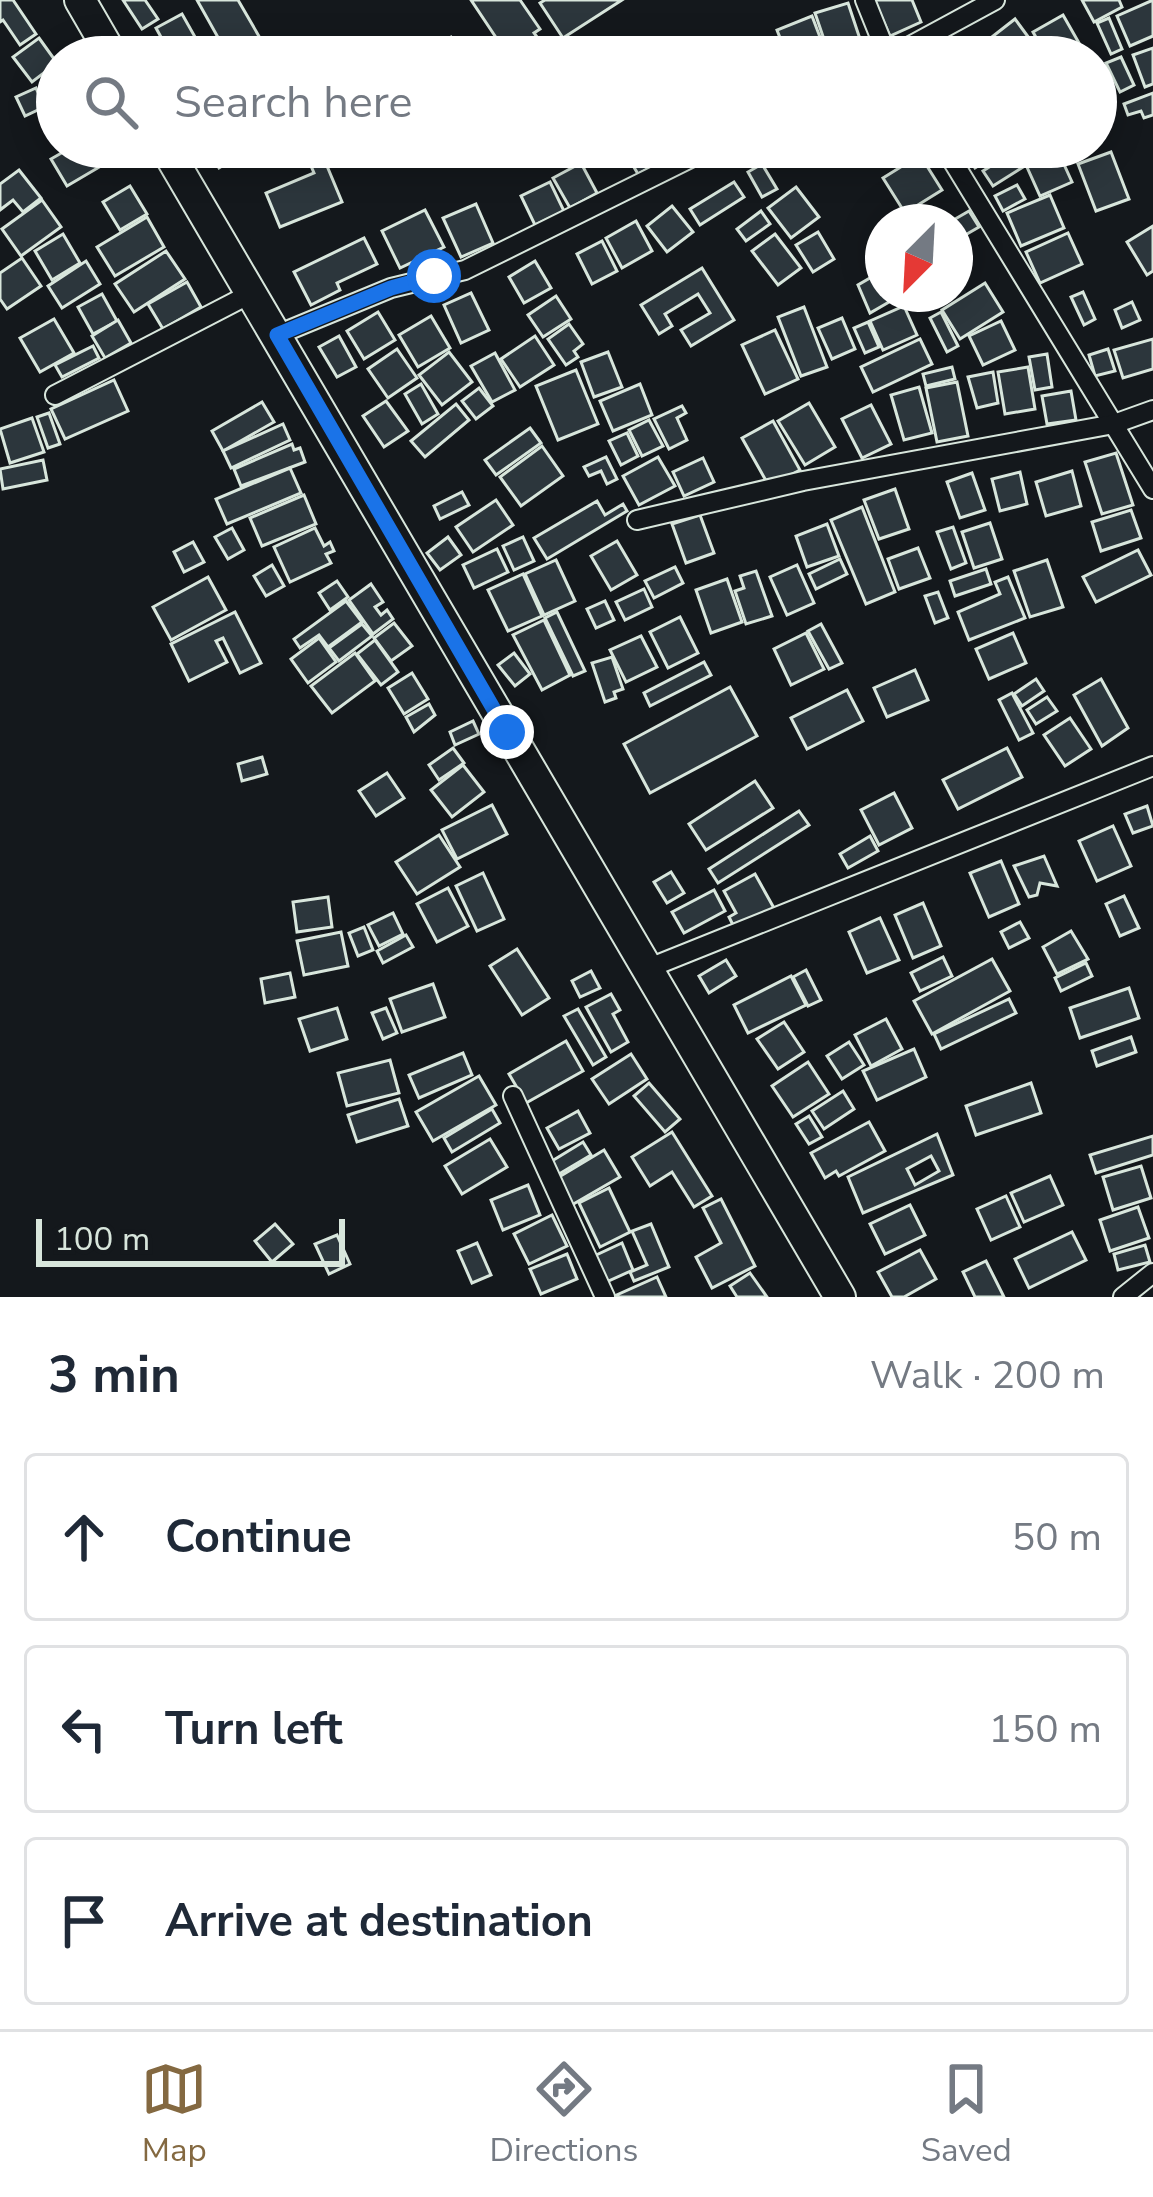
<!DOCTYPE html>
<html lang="en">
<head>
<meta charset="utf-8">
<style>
	body { margin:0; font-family:"Nunito Sans",sans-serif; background:#f6f6f7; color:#1f2937 }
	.compass { position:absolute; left:865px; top:204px; width:108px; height:108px; border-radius:50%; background:#fff; box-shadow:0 6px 30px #0003; rotate:204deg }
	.scale { position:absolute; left:36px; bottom:30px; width:309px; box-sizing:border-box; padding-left:12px; border:6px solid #d8e6dc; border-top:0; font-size:33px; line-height:42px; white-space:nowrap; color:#d8e6dc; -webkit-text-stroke:9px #14181c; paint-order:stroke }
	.stop { position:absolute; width:36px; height:36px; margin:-27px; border:9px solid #1a73e8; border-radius:50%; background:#fff }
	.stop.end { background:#1a73e8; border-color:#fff; box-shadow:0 3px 12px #0008 }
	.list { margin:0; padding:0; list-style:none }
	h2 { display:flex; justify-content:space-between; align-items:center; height:156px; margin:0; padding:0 48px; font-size:51px }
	h2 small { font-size:39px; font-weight:400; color:#747a83 }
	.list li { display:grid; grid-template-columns:78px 1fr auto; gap:36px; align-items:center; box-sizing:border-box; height:168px; margin:0 24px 24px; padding:0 24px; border:3px solid #e0e1e3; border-radius:12px }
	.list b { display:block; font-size:45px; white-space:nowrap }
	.list em { font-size:39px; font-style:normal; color:#747a83 }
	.icon { flex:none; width:66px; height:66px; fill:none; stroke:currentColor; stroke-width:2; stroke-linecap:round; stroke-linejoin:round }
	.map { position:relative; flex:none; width:1153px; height:1297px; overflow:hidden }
	.search { position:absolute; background:#fff; box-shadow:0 6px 30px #0003; left:36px; right:36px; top:36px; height:132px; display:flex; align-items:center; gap:30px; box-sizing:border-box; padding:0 42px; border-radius:66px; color:#747a83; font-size:45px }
	.sheet { height:732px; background:#fff }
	nav { display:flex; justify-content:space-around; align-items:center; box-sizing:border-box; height:168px; border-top:3px solid #e0e1e3; background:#fff; font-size:33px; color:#747a83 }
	nav a { display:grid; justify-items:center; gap:6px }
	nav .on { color:#846941 }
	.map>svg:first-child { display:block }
	.building { fill:#2c363c; stroke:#d8e6dc; stroke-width:3; fill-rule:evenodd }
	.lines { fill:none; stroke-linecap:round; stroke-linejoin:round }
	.minor-casing { stroke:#d8e6dc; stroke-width:22 }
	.primary-casing { stroke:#d8e6dc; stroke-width:34 }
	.minor { stroke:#14181c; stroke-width:18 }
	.primary { stroke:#14181c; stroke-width:30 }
	.route { stroke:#1a73e8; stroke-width:15 }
</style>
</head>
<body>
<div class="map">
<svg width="1153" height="1297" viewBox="0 0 1153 1297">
	<rect width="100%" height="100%" fill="#14181c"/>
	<g class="building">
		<polygon points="0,0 13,0 36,34 20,45 3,20 0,22"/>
		<polygon points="123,0 145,0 158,19 142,29"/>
		<polygon points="197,0 238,0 271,57 229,57"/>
		<polygon points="471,0 520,0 540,29 534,33 545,48 532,57 470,57 497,39"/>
		<polygon points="545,0 622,0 563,38 540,3"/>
		<polygon points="874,0 912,0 921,22 890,36"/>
		<polygon points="1082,0 1119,0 1122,7 1094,22"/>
		<polygon points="1153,0 1153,36 1130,46 1117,16"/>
		<polygon points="848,3 864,51 830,57 815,13"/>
		<polygon points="182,14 199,44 172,57 156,28"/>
		<polygon points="1063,15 1087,57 1047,57 1033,32"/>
		<polygon points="812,16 823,45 793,57 751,57 782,43 777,30"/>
		<polygon points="1109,18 1122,49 1111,54 1097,23"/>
		<polygon points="1015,19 1043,57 1001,57 988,40"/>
		<polygon points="451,37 464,57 424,57 423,56"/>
		<polygon points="39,38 57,63 32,82 13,57"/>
		<polygon points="1153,48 1153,84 1145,87 1133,55"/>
		<polygon points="1121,57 1134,85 1120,92 1106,63"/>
		<polygon points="36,88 44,107 25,116 16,97"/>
		<polygon points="1153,93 1153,115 1144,118 1141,111 1128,115 1124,104"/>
		<polygon points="72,147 113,147 118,156 67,186 51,159"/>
		<polygon points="207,147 253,147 219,168"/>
		<polygon points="622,147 658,147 661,151 645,161 649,168 638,174"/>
		<polygon points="962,147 1008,147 975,168"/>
		<polygon points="1041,147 1056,147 1072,182 1040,196 1022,156"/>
		<polygon points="1013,152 1023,167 993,186 983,171"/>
		<polygon points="1111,152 1129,199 1096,211 1078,164"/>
		<polygon points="322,154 342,202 280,227 266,193 314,173 308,159"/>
		<polygon points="920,155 942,190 905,213 883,178"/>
		<polygon points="581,163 597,193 570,208 553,178"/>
		<polygon points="762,164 777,189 762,197 748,172"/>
		<polygon points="19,170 41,198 23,212 13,200 0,210 0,184"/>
		<polygon points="550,182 564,211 535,225 521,196"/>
		<polygon points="734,182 744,197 700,225 690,209"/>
		<polygon points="1017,185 1025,199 1003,211 995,196"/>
		<polygon points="130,186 147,214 120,230 103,202"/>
		<polygon points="796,187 819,217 791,238 768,208"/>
		<polygon points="1050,195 1064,228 1021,246 1007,213"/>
		<polygon points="42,200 61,227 21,256 2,229"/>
		<polygon points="476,204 493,243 461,257 443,218"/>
		<polygon points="672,206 693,232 667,252 647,226"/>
		<polygon points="425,210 444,247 400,268 382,231"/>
		<polygon points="761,211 770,224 746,241 737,229"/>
		<polygon points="969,211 979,227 960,238 955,222 950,222"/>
		<polygon points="147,217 164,247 115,276 97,247"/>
		<polygon points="636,221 652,251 622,268 606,238"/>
		<polygon points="1153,226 1153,271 1147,275 1127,242"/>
		<polygon points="818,232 834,259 813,272 796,245"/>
		<polygon points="1068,233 1082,264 1040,283 1026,252"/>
		<polygon points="63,234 80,263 52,280 35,251"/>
		<polygon points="775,234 801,268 778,285 752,251"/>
		<polygon points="364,238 377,264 337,283 340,290 311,305 294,272"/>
		<polygon points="602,241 617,271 592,284 577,254"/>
		<polygon points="166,251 185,279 134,312 115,284"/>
		<polygon points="22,258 41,286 7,309 0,299 0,273"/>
		<polygon points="86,261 100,284 62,308 48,286"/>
		<polygon points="535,261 551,288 524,303 509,277"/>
		<polygon points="702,268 734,320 691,346 681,330 710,313 698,294 665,314 672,326 659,334 641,305"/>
		<polygon points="882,271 883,294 887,294 889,302 870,313 858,285"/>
		<polygon points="187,282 201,307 163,329 148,304"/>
		<polygon points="985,283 1003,312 960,339 942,310"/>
		<polygon points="1083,292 1095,319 1084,325 1071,297"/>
		<polygon points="471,293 489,330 461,343 444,305"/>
		<polygon points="102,294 117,321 93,334 78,307"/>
		<polygon points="556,296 571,319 543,337 528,315"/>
		<polygon points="1132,302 1140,320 1122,328 1115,310"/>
		<polygon points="904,306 917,335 883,350 870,321"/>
		<polygon points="804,307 827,367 801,376 778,317"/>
		<polygon points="378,312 395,340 364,359 347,331"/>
		<polygon points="941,312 958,346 947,352 930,318"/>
		<polygon points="431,316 450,348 418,367 399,335"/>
		<polygon points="842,318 855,349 832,359 818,328"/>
		<polygon points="54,319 74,353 40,372 20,338"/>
		<polygon points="118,320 131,343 105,358 92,336"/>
		<polygon points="1001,321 1015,350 983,365 969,336"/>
		<polygon points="868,322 879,347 865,353 854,328"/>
		<polygon points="569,324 583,344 574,351 578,357 566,365 548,339"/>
		<polygon points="775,330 798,379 765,394 742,345"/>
		<polygon points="339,336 356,367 337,377 319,347"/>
		<polygon points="535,336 554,365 520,387 501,359"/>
		<polygon points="920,339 932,364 873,392 861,367"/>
		<polygon points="1153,339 1153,369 1123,378 1114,350"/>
		<polygon points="93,346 99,358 62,377 55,365"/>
		<polygon points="397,349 417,378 388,398 368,369"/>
		<polygon points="1108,349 1115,371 1095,376 1089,355"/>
		<polygon points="449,352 472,382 442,405 419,375"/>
		<polygon points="608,352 622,387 594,397 581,362"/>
		<polygon points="495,353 515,390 492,402 471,366"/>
		<polygon points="1047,354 1052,387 1035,390 1029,357"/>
		<polygon points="952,367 955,379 926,386 923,374"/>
		<polygon points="1028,367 1035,409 1005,414 998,372"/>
		<polygon points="576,370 598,424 558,440 536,386"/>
		<polygon points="993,372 998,403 977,408 968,377"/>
		<polygon points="114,380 128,411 65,439 51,409"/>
		<polygon points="957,382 968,436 937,442 926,388"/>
		<polygon points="421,384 438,414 422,424 405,394"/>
		<polygon points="640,384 652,415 613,431 600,401"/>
		<polygon points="919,387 932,433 904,440 891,395"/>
		<polygon points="479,388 493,406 476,419 462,401"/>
		<polygon points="1071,391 1076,420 1047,424 1042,396"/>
		<polygon points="386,401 408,431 384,447 363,416"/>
		<polygon points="262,402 274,422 223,451 212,431"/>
		<polygon points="809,403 835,447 805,465 778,421"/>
		<polygon points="456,404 469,420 425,457 411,441"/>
		<polygon points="871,405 891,444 862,458 842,419"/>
		<polygon points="682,406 686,413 677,418 687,440 669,449 654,419"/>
		<polygon points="49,413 60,444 48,448 37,417"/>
		<polygon points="32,418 44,452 10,463 0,429"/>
		<polygon points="649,420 663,446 642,456 629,430"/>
		<polygon points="773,421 800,470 769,486 742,438"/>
		<polygon points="283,424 290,440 231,468 223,451"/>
		<polygon points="530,428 541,443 496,475 485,460"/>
		<polygon points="627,433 638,456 621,465 609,441"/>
		<polygon points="292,444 294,450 300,448 305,462 241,486 234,469"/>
		<polygon points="542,446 563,476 521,506 500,477"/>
		<polygon points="1116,453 1133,505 1102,514 1085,462"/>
		<polygon points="606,457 617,479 607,484 601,471 589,476 584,467"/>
		<polygon points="658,457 675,486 639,505 623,476"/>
		<polygon points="703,458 714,482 684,496 673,472"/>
		<polygon points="43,460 47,480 3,489 0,469"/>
		<polygon points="290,468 301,493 227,524 216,499"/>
		<polygon points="1072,471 1081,506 1046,516 1036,482"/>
		<polygon points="1020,472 1027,504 1000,511 992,479"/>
		<polygon points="972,473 985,510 960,518 947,482"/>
		<polygon points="895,489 909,529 879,539 864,500"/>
		<polygon points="462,492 469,505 440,519 434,506"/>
		<polygon points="304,495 316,524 262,546 250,518"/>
		<polygon points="496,500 513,525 473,552 456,527"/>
		<polygon points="597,501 605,515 623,504 627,511 547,559 534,538"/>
		<polygon points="862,507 895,592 866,604 831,520"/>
		<polygon points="1131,510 1141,538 1101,551 1092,522"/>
		<polygon points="700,515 714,553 686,563 672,524"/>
		<polygon points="990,523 1002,559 974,568 962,532"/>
		<polygon points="827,524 839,556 807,567 796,536"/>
		<polygon points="953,527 966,563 951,569 937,532"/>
		<polygon points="232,528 244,550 228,559 215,537"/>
		<polygon points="315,528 324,546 330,542 334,551 326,554 331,563 290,582 274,547"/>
		<polygon points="448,537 461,555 440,570 427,553"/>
		<polygon points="523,537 534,561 514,570 503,546"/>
		<polygon points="617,541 637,575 611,590 591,556"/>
		<polygon points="193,542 204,562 184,572 174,552"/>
		<polygon points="918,548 930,578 899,589 888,559"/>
		<polygon points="497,549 508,572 474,588 463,565"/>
		<polygon points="1138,550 1151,575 1096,602 1083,577"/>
		<polygon points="840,559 847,574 816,589 809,574"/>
		<polygon points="556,560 575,601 544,615 525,574"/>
		<polygon points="1047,560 1063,607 1030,617 1014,571"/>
		<polygon points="272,565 284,586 266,596 254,576"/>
		<polygon points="797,565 814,603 787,615 770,577"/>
		<polygon points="675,567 683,583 654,598 645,581"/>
		<polygon points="986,569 991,584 955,596 950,581"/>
		<polygon points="756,571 772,616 746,624 735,591 744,588 740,576"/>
		<polygon points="523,574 542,616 508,631 488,590"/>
		<polygon points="208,577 226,610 171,640 153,607"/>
		<polygon points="1008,577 1025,618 969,640 958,612 1000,594 995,582"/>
		<polygon points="727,579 742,622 711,633 696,590"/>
		<polygon points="337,581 348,597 330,610 319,593"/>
		<polygon points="371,584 383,602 375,607 381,615 387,610 393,619 373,634 349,600"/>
		<polygon points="644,589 652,607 625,620 616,602"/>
		<polygon points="938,592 948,618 935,623 925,596"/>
		<polygon points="346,601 362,622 328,647 319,635 300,648 294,639"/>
		<polygon points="605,601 614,620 596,628 587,609"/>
		<polygon points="235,612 261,663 240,673 223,638 216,641 227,662 189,681 171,644"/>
		<polygon points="557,612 585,671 573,676 545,618"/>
		<polygon points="680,617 698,653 668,668 650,632"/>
		<polygon points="544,620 570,675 542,690 513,635"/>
		<polygon points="394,623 412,646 391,661 374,638"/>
		<polygon points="362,624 372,636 339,661 329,648"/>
		<polygon points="821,624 842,663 829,669 808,631"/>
		<polygon points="806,633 824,669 791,685 774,649"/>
		<polygon points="1013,633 1026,663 989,679 976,649"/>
		<polygon points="641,636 657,667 626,682 610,650"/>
		<polygon points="319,638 336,662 308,683 291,659"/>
		<polygon points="375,640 398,672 381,685 357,654"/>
		<polygon points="355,653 375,681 332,713 311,686"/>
		<polygon points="514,653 530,674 515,686 498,665"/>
		<polygon points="612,657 623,689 614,692 616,698 605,702 592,663"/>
		<polygon points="704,662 711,675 650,706 644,693"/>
		<polygon points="915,670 928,700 887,717 874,688"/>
		<polygon points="412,673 428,699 404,714 388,688"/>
		<polygon points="1036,679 1044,691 1022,706 1014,694"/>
		<polygon points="1101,679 1128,728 1102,746 1074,695"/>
		<polygon points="730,687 757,736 650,793 624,744"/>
		<polygon points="847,690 863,721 807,749 791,718"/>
		<polygon points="1012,693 1033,733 1019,740 999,700"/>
		<polygon points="1047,697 1057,711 1036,724 1027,710"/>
		<polygon points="429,704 435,715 414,732 406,717"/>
		<polygon points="1070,718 1091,749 1065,766 1044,735"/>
		<polygon points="473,721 479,734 455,745 450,732"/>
		<polygon points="453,748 464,763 439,780 429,765"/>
		<polygon points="1007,748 1022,777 958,809 943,780"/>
		<polygon points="262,757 267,774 242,781 238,764"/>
		<polygon points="463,765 484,792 452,817 431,790"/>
		<polygon points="387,773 404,798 376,816 359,791"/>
		<polygon points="755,781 773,808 706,850 689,824"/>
		<polygon points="894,793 912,828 879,845 861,810"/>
		<polygon points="492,805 507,834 457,859 442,830"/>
		<polygon points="1147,806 1153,826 1133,833 1125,814"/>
		<polygon points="799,811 809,825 718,883 709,869"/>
		<polygon points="1113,826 1131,866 1097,881 1079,841"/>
		<polygon points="439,835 460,867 417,894 396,862"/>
		<polygon points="870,836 878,851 848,868 840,854"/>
		<polygon points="1044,856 1057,886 1040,883 1037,895 1029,897 1014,866"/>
		<polygon points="1001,861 1019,904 989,917 970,873"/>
		<polygon points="671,872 684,893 667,903 654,882"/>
		<polygon points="483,873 504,919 477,931 456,886"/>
		<polygon points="755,874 775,910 736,931 729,917 736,913 724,891"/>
		<polygon points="448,888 468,926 437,942 417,904"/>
		<polygon points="714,890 725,911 684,933 672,912"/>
		<polygon points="1124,896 1139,928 1120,936 1106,904"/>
		<polygon points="328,897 332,927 297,932 293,902"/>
		<polygon points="923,903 941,946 913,958 895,915"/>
		<polygon points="393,913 403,934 379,946 368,925"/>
		<polygon points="880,918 899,960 867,973 849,932"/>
		<polygon points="1020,922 1029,938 1009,948 1001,932"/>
		<polygon points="364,927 373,950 358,956 349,933"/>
		<polygon points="1071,931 1088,959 1057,974 1043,947"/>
		<polygon points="341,932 348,966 304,975 297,941"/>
		<polygon points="406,935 413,947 383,963 377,951"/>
		<polygon points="517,949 549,998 522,1015 490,966"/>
		<polygon points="943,957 952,976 920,991 911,973"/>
		<polygon points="992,959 1010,991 932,1034 914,1001"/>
		<polygon points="726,960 736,976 709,993 699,976"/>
		<polygon points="1086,963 1092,976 1061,991 1055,978"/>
		<polygon points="806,970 821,1000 808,1006 793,977"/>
		<polygon points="591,971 600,988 580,997 572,981"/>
		<polygon points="290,973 295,997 265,1003 261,979"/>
		<polygon points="791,976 806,1005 748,1033 734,1005"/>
		<polygon points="433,984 445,1017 402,1032 390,999"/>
		<polygon points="1129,988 1139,1018 1080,1038 1070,1008"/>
		<polygon points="611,994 620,1010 613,1014 628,1042 611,1052 586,1007"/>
		<polygon points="1009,999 1016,1013 941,1049 934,1034"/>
		<polygon points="337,1008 347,1039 310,1051 299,1019"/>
		<polygon points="386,1008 397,1033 383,1039 372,1013"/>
		<polygon points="578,1009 606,1057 593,1065 564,1016"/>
		<polygon points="886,1019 902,1049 871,1066 855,1035"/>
		<polygon points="784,1022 804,1052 778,1069 757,1039"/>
		<polygon points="1131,1037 1136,1052 1097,1066 1092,1051"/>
		<polygon points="566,1041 583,1071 526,1103 509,1074"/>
		<polygon points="849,1042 864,1065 842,1079 827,1056"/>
		<polygon points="914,1049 926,1077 877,1100 863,1071"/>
		<polygon points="463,1053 472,1075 419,1098 409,1075"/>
		<polygon points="631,1054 647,1079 609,1104 592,1079"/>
		<polygon points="390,1060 399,1093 347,1106 338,1073"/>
		<polygon points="808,1062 829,1094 793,1117 772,1086"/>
		<polygon points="479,1076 496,1105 433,1141 416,1112"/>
		<polygon points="649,1083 680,1119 665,1132 634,1096"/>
		<polygon points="1031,1083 1041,1113 976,1135 966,1106"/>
		<polygon points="843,1091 854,1109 824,1129 812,1111"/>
		<polygon points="399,1099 408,1126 357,1142 348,1115"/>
		<polygon points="492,1109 500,1123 452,1152 444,1138"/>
		<polygon points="578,1111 590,1133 559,1149 547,1128"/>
		<polygon points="809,1116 822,1137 809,1144 796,1124"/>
		<polygon points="869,1122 885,1151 839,1176 836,1171 825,1178 811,1153"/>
		<polygon points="672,1132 712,1196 694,1207 672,1172 650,1186 632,1157"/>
		<path d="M937 1134 953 1175 863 1213 848 1177ZM931 1156 939 1171 915 1185 907 1169Z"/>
		<polygon points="1153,1136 1153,1155 1096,1173 1090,1155"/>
		<polygon points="490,1139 507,1167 462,1194 445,1166"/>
		<polygon points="583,1142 591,1155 554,1177 547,1164"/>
		<polygon points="604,1150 620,1177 570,1206 554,1180"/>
		<polygon points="1141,1166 1151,1198 1113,1210 1103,1177"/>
		<polygon points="1050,1176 1063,1205 1024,1222 1011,1193"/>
		<polygon points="528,1185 540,1215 503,1230 491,1200"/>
		<polygon points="609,1188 630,1232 600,1247 579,1203"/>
		<polygon points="1006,1196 1020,1227 991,1240 977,1209"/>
		<polygon points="721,1199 755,1266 712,1288 696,1257 721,1243 703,1208"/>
		<polygon points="910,1205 925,1235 885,1254 870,1224"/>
		<polygon points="1138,1207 1149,1238 1110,1251 1100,1220"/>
		<polygon points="552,1215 567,1246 529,1264 514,1234"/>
		<polygon points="275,1224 293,1244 272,1262 255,1241"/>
		<polygon points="651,1224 669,1267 634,1281 630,1272 647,1265 632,1231"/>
		<polygon points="1072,1232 1086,1260 1029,1288 1015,1259"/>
		<polygon points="337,1235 350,1264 329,1274 315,1244"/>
		<polygon points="477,1243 491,1275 472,1283 458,1251"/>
		<polygon points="622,1243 633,1270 604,1283 592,1257"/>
		<polygon points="1145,1245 1150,1262 1118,1270 1114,1254"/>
		<polygon points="920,1250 936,1279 904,1297 892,1297 878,1272"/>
		<polygon points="567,1254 577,1279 541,1294 530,1269"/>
		<polygon points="986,1261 1004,1297 975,1297 963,1272"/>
		<polygon points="750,1273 767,1297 737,1297 730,1286"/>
		<polygon points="657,1277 666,1297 612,1297"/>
	</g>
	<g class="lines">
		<g class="minor-casing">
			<g id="minor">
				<polyline points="865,0 888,57"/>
				<polyline points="890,57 995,0"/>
				<polyline points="944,147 1153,489"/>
				<polyline points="277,335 391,288 465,270 713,147"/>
				<polyline points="55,395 250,294"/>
				<polyline points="637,520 803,481 1114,424 1153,410"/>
				<polyline points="649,968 1153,766"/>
				<polyline points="513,1096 605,1297"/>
				<polyline points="1123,1297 1153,1273"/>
			</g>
		</g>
		<g class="primary-casing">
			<g id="primary">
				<polyline points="80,0 113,57"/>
				<polyline points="165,147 840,1297"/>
			</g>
		</g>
		<use href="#minor" class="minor"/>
		<use href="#primary" class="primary"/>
	</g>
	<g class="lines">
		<polyline class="route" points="434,276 391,288 277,335 507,732"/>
	</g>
</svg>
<svg class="compass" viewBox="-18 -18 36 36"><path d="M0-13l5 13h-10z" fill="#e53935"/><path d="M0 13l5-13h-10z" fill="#747a83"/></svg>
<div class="scale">100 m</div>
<div class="stop" style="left:434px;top:276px"></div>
<div class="stop end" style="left:507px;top:732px"></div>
<div class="search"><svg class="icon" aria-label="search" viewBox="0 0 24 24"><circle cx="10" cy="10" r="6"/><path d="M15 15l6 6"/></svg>Search here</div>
</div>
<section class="sheet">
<h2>3 min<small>Walk · 200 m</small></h2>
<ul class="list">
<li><svg class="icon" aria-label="ahead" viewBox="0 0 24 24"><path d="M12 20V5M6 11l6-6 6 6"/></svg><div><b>Continue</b></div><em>50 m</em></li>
<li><svg class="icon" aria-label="left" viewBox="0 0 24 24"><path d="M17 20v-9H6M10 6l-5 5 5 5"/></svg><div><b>Turn left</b></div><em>150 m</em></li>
<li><svg class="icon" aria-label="arrive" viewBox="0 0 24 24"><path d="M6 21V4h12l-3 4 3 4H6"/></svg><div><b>Arrive at destination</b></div></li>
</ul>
</section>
<nav>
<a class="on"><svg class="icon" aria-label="map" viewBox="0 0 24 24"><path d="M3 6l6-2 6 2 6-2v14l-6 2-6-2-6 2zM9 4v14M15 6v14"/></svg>Map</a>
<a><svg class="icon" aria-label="directions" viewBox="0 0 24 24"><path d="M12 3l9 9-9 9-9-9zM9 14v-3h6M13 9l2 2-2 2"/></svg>Directions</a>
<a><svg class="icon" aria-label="saved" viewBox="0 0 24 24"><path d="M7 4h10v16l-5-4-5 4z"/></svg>Saved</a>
</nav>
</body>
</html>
